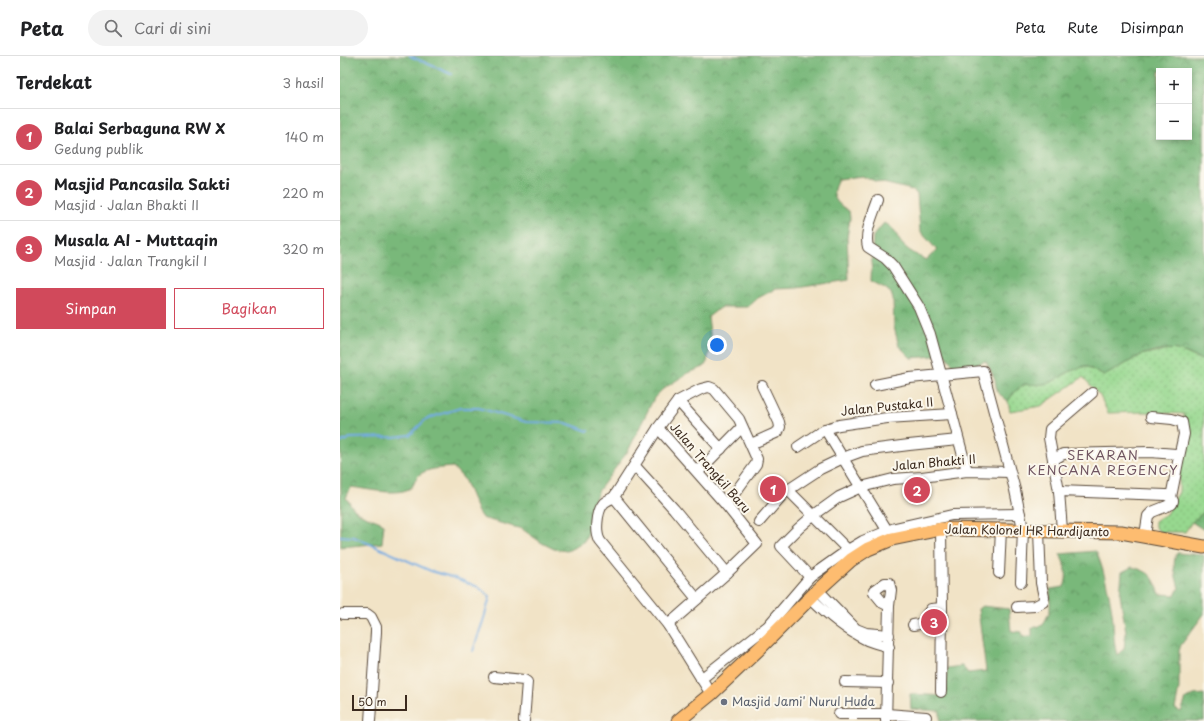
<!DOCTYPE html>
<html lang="id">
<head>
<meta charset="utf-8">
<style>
	body { margin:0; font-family:"Playpen Sans",sans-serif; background:#f2f2f2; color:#202124 }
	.controls { position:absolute; right:12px; top:12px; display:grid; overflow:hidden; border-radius:0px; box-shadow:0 2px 6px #0003 }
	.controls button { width:36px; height:36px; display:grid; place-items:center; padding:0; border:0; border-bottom:1px solid #e0e0e0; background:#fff; color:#202124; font:20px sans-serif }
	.scale { position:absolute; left:12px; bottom:10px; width:55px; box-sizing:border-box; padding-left:4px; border:2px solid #3b2a1e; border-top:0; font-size:11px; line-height:14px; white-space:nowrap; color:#3b2a1e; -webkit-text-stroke:3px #fbf7ec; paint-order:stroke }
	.you { position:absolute; left:377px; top:289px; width:14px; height:14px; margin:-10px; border:3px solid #fff; border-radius:50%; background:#1a73e8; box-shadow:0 0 0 6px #1a73e833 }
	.badge { display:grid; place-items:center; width:26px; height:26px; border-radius:50%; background:#d1495b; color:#fff; font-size:13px; font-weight:700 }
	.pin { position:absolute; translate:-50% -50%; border:2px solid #fff; box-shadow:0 1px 4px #0006 }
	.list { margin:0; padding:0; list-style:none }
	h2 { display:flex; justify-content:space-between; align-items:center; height:52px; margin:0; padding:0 16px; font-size:17px }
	h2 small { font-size:13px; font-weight:400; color:#757577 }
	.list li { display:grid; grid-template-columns:26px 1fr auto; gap:12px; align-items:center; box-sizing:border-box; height:56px; padding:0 16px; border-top:1px solid #e0e0e0 }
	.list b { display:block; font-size:15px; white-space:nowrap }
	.list p { margin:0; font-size:13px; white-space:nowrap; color:#757577 }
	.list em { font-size:13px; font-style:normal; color:#757577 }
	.actions { display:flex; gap:8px; padding:12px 16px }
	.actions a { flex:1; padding:9px 0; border:1px solid #d1495b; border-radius:0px; text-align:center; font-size:14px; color:#d1495b }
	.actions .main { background:#d1495b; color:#fff }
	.icon { flex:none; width:22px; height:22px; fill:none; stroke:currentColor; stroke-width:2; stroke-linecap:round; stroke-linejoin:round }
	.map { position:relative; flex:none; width:864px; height:665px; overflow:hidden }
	header { display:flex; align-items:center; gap:24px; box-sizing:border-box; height:56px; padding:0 20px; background:#fff; border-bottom:1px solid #e0e0e0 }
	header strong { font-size:19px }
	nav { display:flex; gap:22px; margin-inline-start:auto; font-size:14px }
	.search { width:280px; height:36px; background:#f2f2f2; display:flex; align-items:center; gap:10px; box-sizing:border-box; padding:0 14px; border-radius:22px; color:#757577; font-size:15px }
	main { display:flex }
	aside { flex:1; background:#fff }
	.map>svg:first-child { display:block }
	.grass { fill:url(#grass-dots); stroke:#698156 }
	.forest { fill:url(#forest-crowns); stroke:#5a714c; fill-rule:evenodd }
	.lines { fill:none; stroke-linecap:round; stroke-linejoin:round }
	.stream { stroke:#73abe2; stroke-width:2 }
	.minor-casing { stroke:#564637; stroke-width:12 }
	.major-casing { stroke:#564637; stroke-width:15 }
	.minor { stroke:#fff; stroke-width:10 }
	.major { stroke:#fdbc70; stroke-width:13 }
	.worship-dot { fill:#6b7280; stroke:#fbf7ec; stroke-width:1.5 }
	.labels { text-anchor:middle; stroke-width:4; stroke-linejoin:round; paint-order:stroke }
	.street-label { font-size:12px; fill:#3b2a1e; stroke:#fbf7ec }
	.worship-label { font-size:12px; fill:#5b616d; stroke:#fbf7ec; text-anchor:start }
	.neighbourhood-label { font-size:13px; letter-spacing:1px; fill:#705561; stroke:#fbf7ec }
</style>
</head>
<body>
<header>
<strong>Peta</strong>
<div class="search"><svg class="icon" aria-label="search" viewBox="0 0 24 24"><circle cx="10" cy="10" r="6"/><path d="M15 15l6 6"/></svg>Cari di sini</div>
<nav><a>Peta</a><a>Rute</a><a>Disimpan</a></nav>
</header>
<main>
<aside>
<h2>Terdekat<small>3 hasil</small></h2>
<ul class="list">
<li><span class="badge">1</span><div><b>Balai Serbaguna RW X</b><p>Gedung publik</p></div><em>140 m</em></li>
<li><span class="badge">2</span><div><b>Masjid Pancasila Sakti</b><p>Masjid · Jalan Bhakti II</p></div><em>220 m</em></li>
<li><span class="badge">3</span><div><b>Musala Al - Muttaqin</b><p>Masjid · Jalan Trangkil I</p></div><em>320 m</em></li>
</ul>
<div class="actions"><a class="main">Simpan</a><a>Bagikan</a></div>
</aside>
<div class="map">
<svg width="864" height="665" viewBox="0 0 864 665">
	<defs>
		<pattern id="grass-dots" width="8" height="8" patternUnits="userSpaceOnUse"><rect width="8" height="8" fill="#97d88f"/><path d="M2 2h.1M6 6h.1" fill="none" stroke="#83ba7b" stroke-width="1.8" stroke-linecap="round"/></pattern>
		<pattern id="forest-crowns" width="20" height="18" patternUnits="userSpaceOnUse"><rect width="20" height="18" fill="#79b87a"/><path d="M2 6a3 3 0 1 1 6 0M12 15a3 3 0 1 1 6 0" fill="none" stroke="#649663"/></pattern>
	</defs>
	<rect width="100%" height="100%" fill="#fbf7ec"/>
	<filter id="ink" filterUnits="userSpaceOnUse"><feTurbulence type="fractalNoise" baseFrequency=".025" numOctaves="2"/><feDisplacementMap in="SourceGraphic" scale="8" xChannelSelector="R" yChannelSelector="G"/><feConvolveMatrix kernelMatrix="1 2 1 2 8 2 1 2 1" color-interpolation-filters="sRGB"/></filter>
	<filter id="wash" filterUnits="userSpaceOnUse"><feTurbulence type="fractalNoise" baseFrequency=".012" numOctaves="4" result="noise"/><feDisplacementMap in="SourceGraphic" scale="16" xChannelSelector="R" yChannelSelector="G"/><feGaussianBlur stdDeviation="0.9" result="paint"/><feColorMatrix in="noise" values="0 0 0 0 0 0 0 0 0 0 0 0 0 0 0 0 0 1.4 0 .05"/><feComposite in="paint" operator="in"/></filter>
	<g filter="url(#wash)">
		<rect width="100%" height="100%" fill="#f1e3c6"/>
		<polygon class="grass" points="830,293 839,294 864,305 864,456 852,466 845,476 820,476 815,471 815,465 826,458 839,436 840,397 845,379 844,358 805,356 768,357 760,340 743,321 701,350 670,355 668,345 675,335 687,327 712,326 732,314 746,310 764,320 801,299"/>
		<g class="forest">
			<path d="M0 0H864V305C856 302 849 297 841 295 829 291 813 295 801 299L764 320 746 310C741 312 736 313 731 315 724 318 718 323 711 326 689 334 686 318 668 345L657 336 655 323 646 305 627 311 613 309 606 299 571 302 559 290 554 271 553 243 551 237 545 232 531 225 533 180 544 167C557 172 555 181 564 190 570 196 579 200 586 204L597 194 580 175 577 138 572 134 535 125 522 120 498 123C489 138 495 147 509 155L510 162 507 182 509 224 456 232 435 233 418 242 408 251H381L368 261 371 286 367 306 364 311 348 317 323 333 314 342 288 395 259 434 253 447 247 479 244 485 239 489 227 495 214 493 202 487 182 473 142 462 138 456 124 423 113 411C102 412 86 412 78 420 74 424 75 430 69 433 55 440 27 433 11 431L6 442C10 447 13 454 19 457 27 462 36 463 44 468L42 487 1 491ZM819 15H849V81H819Z"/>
			<polygon points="864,456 864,474 852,466"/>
			<path d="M756 495C764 514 769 535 772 556 774 570 773 585 777 599L784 593 786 576 780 539 782 516 792 511C811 516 813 520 820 538L835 539 839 532C836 521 831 507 837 497L864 499V558L841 589 839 595V632L835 653 841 656 846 643 854 639 864 638V665H600V655L571 653 570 638 605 640 607 612 622 610 628 617 646 615 638 553 642 550 669 553 671 575 682 576V581L692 580V572L703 569 710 555V533L724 531C729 519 725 509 720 498Z"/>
		</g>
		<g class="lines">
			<g class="stream">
				<polyline points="70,0 111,18"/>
				<polyline points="0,387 10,382 54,381 70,379 86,363 120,352 139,352 186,366 226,367 248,375"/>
				<path d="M0 480 14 481 91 515 118 523 138 531 150 540C146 559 139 576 133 595"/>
			</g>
		</g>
	</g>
	<g filter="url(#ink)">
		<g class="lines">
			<g class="minor-casing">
				<g id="minor">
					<path d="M538 144C533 159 524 176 528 191L545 202 553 210 579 251 590 278 612 358 627 415"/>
					<polyline points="535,329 570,322 643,315 675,434 683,473 681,526"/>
					<polyline points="338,345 381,393"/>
					<polyline points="811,361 832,363 842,366 844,378 839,401"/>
					<polyline points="318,372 386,449 417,488 387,517 328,569"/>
					<polyline points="485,373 547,474"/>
					<polyline points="411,388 438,376 440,371 439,366 422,330"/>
					<polyline points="458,391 485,373 499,369 547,362 612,358"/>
					<polyline points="713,404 723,398 810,396 836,398 839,401 831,441"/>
					<polyline points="295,410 334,453 387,517"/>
					<polyline points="358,416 402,371"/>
					<polyline points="448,434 508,494"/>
					<polyline points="719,435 709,382 710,373 752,337"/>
					<polyline points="274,441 357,543"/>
					<polyline points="419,466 445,436 480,413 503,402 522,395 569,389 618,384"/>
					<polyline points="722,474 719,435 826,439 831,441 833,445 832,448 812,456 808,460 805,479"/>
					<polyline points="659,517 661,473"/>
					<polyline points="470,521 441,490 459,472 474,459 499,441 521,431 553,423 582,421 627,415 670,416"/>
					<polyline points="478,534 516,573 526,577 549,579"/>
					<path d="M470 541C487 558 504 573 525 583 532 587 541 588 549 591"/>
					<polyline points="677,551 695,550 703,546 704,541 701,527 699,475"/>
					<polyline points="3,558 27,558 31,561 36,571 36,576 30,665"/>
					<polyline points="573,569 585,567 586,560 591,553 602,552"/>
					<polyline points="154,621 184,624 187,626 184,665"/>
					<polyline points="361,623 428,570 470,521 508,494 523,485 555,472 612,459 680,458"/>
					<polyline points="505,626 548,627"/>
					<polyline points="601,636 602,552 601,473"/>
					<path d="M371 638 328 569 260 485C255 476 257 456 263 448 265 445 271 443 274 441L318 372 338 345 361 333 369 331 374 333 399 363 417 403 416 408 386 449"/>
					<polyline points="499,658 547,658 586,661"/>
					<polyline points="546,665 549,550 551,534 549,527 545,527 535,534 534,536 543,547 549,550"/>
				</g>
			</g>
			<g class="major-casing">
				<polyline id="major" points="338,665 371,638 421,591 478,534 511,504 528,493 552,483 601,473 781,476 864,491"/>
			</g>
			<use href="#minor" class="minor"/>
			<use href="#major" class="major"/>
		</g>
	</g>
	<circle class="worship-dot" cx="384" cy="646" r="4"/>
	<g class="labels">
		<g class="street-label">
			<text transform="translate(547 351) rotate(-6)" y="4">Jalan Pustaka II</text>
			<text transform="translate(594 407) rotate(-5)" y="4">Jalan Bhakti II</text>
			<text transform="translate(370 412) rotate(49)" y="4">Jalan Trangkil Baru</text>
			<text transform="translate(687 475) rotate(1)" y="4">Jalan Kolonel HR Hardijanto</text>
		</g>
		<g class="worship-label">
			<text x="392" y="650">Masjid Jami' Nurul Huda</text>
		</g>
		<g class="neighbourhood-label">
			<text x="763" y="404">SEKARAN<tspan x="763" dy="15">KENCANA REGENCY</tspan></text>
		</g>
	</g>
</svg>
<div class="controls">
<button>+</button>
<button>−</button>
</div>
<div class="scale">50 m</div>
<div class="you"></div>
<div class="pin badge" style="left:433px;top:433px">1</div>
<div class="pin badge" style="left:577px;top:434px">2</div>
<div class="pin badge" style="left:594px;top:566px">3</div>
</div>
</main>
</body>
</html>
